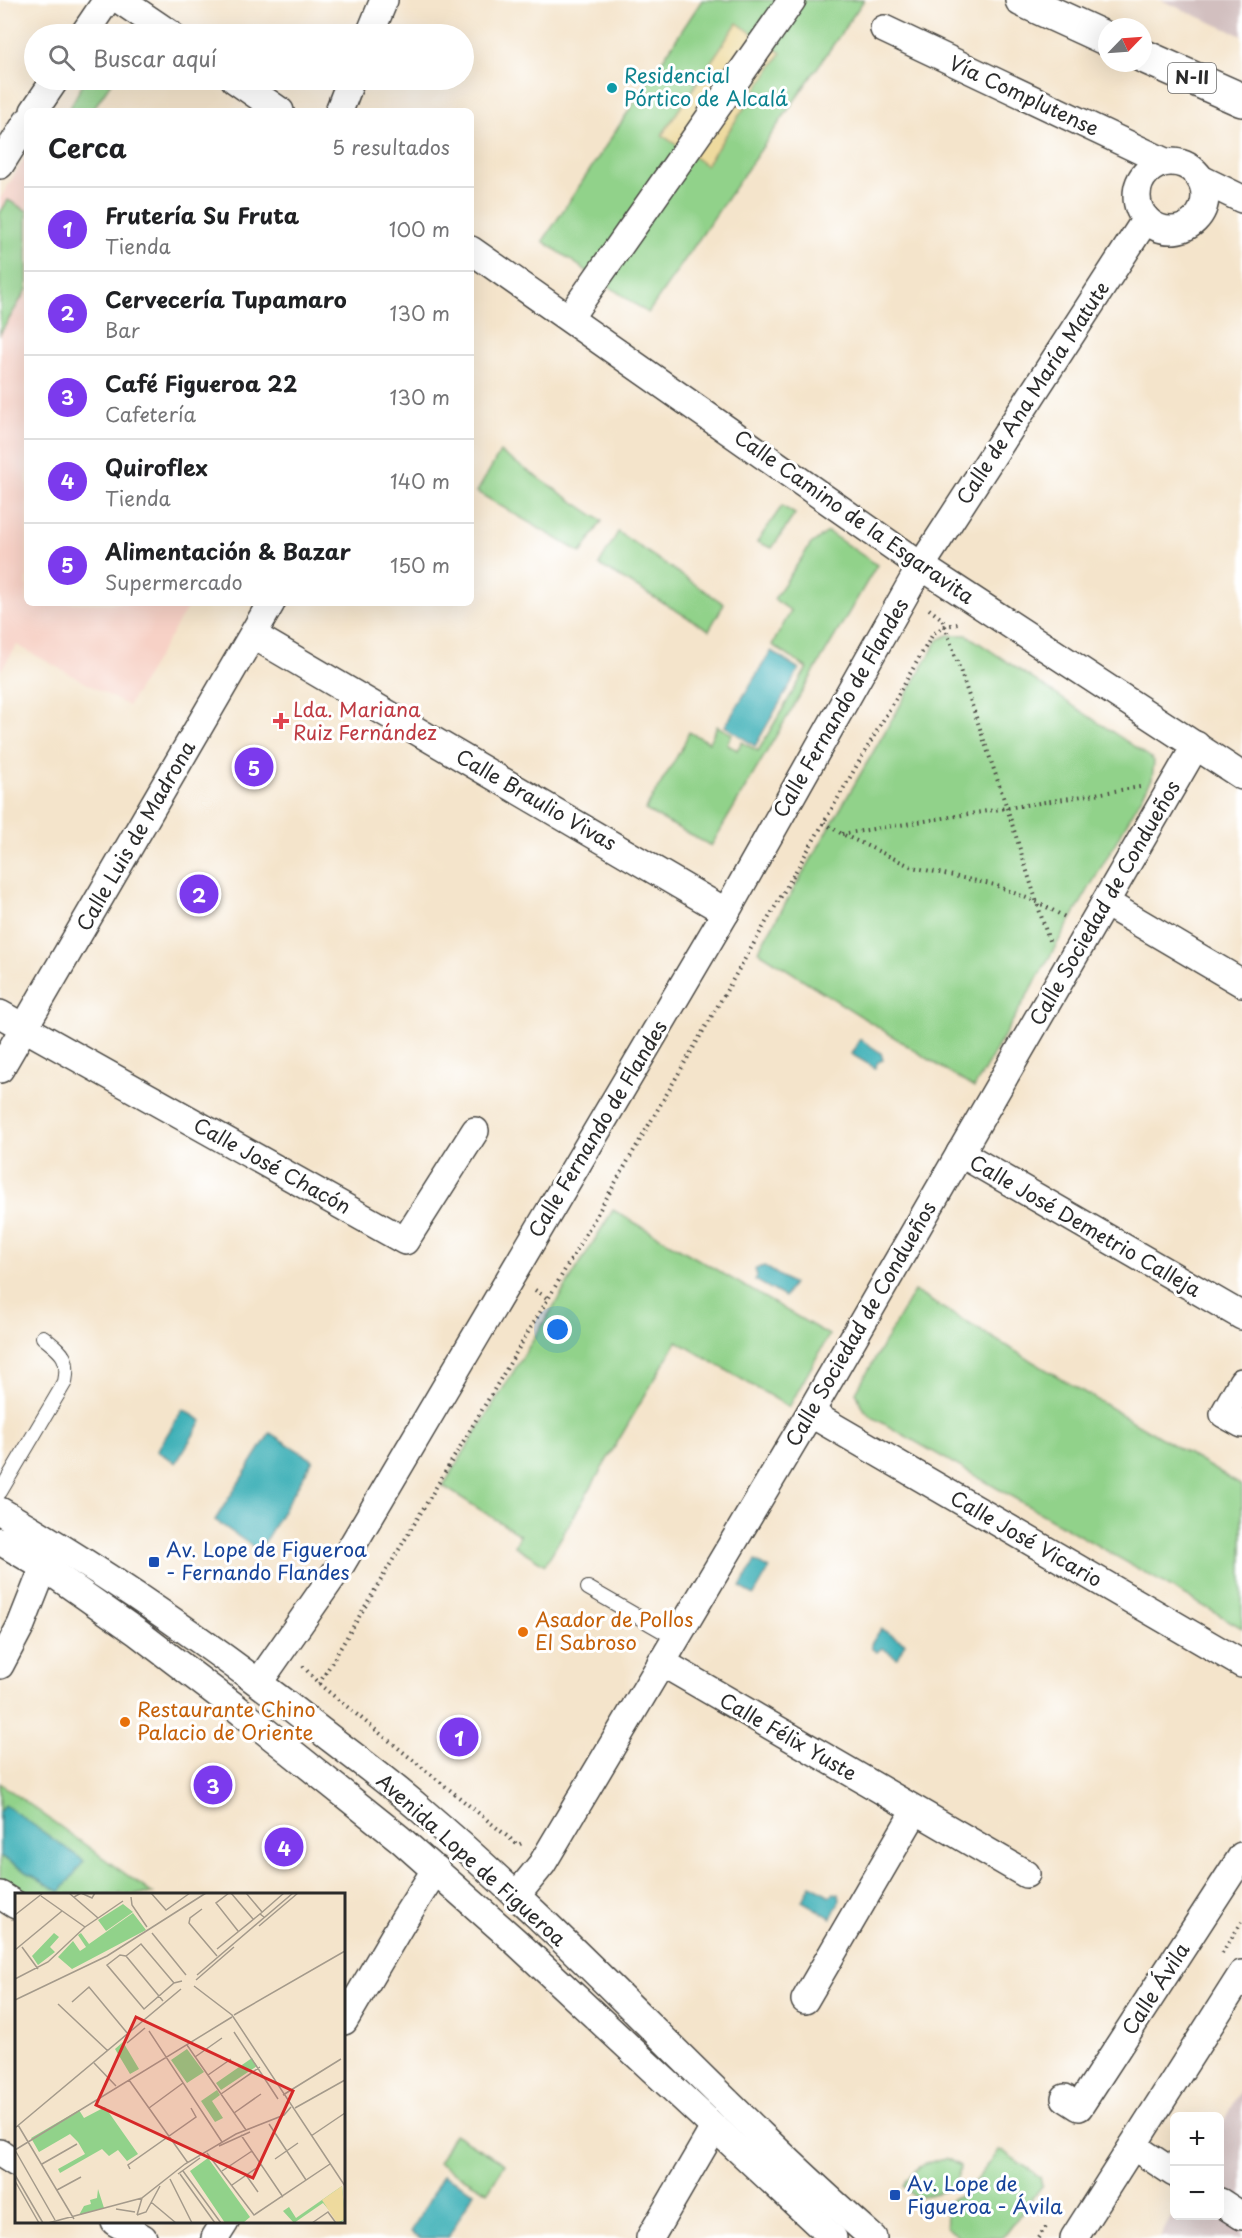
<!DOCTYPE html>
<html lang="es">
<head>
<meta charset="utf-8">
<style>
	body { margin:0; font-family:"Playpen Sans",sans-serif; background:#f6f6f6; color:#202124 }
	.controls { position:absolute; right:18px; bottom:18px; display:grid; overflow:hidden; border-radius:9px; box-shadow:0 6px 24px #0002 }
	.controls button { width:54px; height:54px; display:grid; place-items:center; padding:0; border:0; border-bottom:2px solid #e0e0e0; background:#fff; color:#202124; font:30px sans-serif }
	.compass { position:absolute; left:1098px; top:18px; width:54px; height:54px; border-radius:50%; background:#fff; box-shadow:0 6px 24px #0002; rotate:65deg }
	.you { position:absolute; left:558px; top:1330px; width:21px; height:21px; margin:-15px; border:4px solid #fff; border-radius:50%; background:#1a73e8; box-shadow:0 0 0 9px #1a73e833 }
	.badge { display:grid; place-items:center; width:39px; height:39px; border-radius:50%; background:#7c3aed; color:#fff; font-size:20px; font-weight:700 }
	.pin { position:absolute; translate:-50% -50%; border:3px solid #fff; box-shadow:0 2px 6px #0006 }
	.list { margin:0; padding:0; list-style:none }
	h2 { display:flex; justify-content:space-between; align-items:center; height:78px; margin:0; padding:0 24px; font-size:26px }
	h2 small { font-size:20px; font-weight:400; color:#757577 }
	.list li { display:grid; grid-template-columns:39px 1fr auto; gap:18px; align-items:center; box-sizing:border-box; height:84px; padding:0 24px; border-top:2px solid #e0e0e0 }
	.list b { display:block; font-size:22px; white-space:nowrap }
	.list p { margin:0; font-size:20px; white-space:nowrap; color:#757577 }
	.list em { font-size:20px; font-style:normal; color:#757577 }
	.icon { flex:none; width:33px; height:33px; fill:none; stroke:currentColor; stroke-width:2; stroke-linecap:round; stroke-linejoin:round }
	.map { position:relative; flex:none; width:1242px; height:2238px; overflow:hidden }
	.search { position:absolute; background:#fff; box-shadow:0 6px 24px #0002; left:24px; top:24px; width:450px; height:66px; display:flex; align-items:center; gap:15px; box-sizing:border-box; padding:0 21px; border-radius:33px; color:#757577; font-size:22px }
	.panel { position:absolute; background:#fff; box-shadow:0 6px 24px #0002; left:24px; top:108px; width:450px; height:498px; border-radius:9px }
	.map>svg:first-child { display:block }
	.built { fill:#f7d1c6 }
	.industrial { fill:#d2bfbf }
	.green { fill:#91d28a; stroke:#5e7e5a; stroke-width:1.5 }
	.sand { fill:#eeda9e; stroke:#8c8264; stroke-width:1.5 }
	.water { fill:#40b1b8; stroke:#366e72; stroke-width:1.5 }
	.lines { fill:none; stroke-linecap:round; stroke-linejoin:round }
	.lane-casing { stroke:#494743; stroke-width:16 }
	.street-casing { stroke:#494743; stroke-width:30 }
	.primary-casing { stroke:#494743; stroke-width:36 }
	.path { stroke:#494743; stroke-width:4; stroke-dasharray:1.5 4.5; stroke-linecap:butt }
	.lane { stroke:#fff; stroke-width:14 }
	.street { stroke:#fff; stroke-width:27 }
	.primary { stroke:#fff; stroke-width:33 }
	.culture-dot { fill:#0f9aa8; stroke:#fff; stroke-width:2 }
	.health-dot { fill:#e0444e; stroke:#fff; stroke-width:2 }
	.transit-dot { fill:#1a4fb4; stroke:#fff; stroke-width:2 }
	.food-dot { fill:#e8710a; stroke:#fff; stroke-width:2 }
	.labels { text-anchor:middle; stroke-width:6; stroke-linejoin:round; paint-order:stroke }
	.shield { fill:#fff; stroke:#6b6b6b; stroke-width:1.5 }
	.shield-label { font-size:18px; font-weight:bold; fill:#2b2b2b }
	.culture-label { font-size:20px; fill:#0d838f; stroke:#fff; text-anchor:start }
	.street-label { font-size:20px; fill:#2b2b2b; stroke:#fff }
	.health-label { font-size:20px; fill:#be3a42; stroke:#fff; text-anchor:start }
	.transit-label { font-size:20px; fill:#164399; stroke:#fff; text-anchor:start }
	.food-label { font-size:20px; fill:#c56008; stroke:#fff; text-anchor:start }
	.inset-road { fill:none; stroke:#a49a8b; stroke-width:1.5 }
	.view { fill:#d62828; fill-opacity:0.15; stroke:#d62828; stroke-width:3 }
	.inset-edge { fill:none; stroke:#2b2b2b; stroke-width:3 }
</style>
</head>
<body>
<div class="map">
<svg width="1242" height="2238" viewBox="0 0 1242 2238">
	<rect width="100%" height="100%" fill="#fff"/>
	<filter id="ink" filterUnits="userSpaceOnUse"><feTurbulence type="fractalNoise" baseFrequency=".0167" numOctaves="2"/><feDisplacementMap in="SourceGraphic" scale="12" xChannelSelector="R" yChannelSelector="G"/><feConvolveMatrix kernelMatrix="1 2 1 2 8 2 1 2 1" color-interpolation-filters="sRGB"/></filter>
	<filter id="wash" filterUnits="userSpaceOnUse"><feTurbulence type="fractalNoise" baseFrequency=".008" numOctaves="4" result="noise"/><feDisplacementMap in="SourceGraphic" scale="24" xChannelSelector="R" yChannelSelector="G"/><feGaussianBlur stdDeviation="1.35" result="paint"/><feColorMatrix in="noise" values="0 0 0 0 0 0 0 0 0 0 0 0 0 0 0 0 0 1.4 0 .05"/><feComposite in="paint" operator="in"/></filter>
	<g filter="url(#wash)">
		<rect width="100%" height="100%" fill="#f4e4cb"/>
		<polygon class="built" points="27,155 27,603 190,603 128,706 17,645 0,672 0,199"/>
		<g class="industrial">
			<polygon points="1161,0 1242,0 1242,36"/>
			<polygon points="1242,2086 1242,2238 1160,2238 1174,2211 1174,2216 1220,2216 1220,2128"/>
		</g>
		<g class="green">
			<polygon points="702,0 864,0 648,313 543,241"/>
			<polygon points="85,80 113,80 92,111 68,111"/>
			<polygon points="8,200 27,211 27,289 0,334 0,213"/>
			<polygon points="500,452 602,521 581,553 477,492"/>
			<polygon points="782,506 795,514 772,548 757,542"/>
			<polygon points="618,532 724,604 709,630 599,565"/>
			<polygon points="828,532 877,565 711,846 645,810 682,748 689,732 709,742 717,726 732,734 727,744 737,750 742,742 758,751 807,668 772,645 791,611 774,599 811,544"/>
			<polygon points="948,635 967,635 1150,757 1154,761 1152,779 974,1088 758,951 938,640"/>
			<polygon points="613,1210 829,1335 789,1407 677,1341 545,1565 515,1546 520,1535 443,1486"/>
			<polygon points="914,1291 1242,1486 1242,1628 872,1417 862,1407 856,1392"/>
			<polygon points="0,1783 153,1894 23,1894 0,1881"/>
			<polygon points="454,2134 505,2164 488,2192 438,2163"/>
			<polygon points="999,2151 1004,2152 1040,2177 1042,2186 1002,2238 959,2238 947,2227 946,2210 951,2200 960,2196 976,2180"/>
			<path d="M946 2158 960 2166C958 2192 938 2194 915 2197L904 2186C912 2167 927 2162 946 2158Z"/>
		</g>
		<polygon class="sand" points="737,23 781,53 706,165 662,135"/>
		<g class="water">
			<polygon points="771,651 799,669 755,746 725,726"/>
			<polygon points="860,1039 881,1053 883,1060 878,1062 875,1068 851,1054"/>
			<polygon points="764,1266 793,1284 785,1297 755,1280 757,1276 755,1269"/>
			<polygon points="183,1409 202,1421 176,1463 157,1451"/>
			<polygon points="270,1433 313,1460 259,1551 215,1520"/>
			<polygon points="755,1561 769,1569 754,1595 740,1587"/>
			<polygon points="881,1629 905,1643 897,1658 882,1648 877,1652 872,1649 871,1644"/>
			<polygon points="5,1805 84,1861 60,1892 0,1856 0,1813"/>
			<polygon points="811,1885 830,1896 834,1893 839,1894 840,1900 831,1918 802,1901"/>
			<polygon points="443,2175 474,2192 448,2238 421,2238 411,2232"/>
		</g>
	</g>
	<g filter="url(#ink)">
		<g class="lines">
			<g class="lane-casing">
				<g id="lane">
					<path d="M0 1492 65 1382C70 1356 61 1352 43 1337"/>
					<polyline points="588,1588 675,1638"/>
				</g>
			</g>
			<g class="street-casing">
				<g id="street">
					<polyline points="120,0 170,34"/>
					<polyline points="884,29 1165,162"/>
					<polyline points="84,34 107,0"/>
					<polyline points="370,34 384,0"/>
					<polyline points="235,80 280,111"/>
					<polyline points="34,111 55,80"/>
					<polyline points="339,111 351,80"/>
					<circle cx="1171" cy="196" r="34"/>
					<polyline points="0,165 27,122"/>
					<polyline points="1201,179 1242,199"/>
					<polyline points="471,250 921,566 1242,776"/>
					<polyline points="569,318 792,0"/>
					<polyline points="253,635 726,912"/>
					<polyline points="1106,903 1242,983"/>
					<polyline points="0,1014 405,1241 475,1131"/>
					<polyline points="0,1069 271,603"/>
					<polyline points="960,1153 1242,1316"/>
					<polyline points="1242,1382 1224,1414 1242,1424"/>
					<polyline points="810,1413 1242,1664"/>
					<path d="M0 1511C116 1578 225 1655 330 1738 360 1761 391 1784 420 1809 578 1944 716 2101 873 2238"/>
					<polyline points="0,1541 44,1567 138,1633 235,1707 400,1839 515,1941 833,2238"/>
					<polyline points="661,1662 1026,1874"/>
					<polyline points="0,1665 21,1625 44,1567"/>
					<polyline points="259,1682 342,1563 726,912 921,566 1146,219"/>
					<polyline points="0,1895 16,1905"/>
					<polyline points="516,1896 542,1864 810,1413 1196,745"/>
					<polyline points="805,2000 915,1811"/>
					<polyline points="344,2021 403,1921 436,1869"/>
					<polyline points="1065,2098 1079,2107 1242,1856"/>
					<polyline points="1133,2146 1174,2173"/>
					<polyline points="0,2153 16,2163"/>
					<polyline points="1220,2202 1242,2216"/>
					<polyline points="115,2222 143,2238"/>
					<polyline points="215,2238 225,2222"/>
					<polyline points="650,2238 714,2128"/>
					<polyline points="1074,2238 1242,1974"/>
				</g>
			</g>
			<g class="primary-casing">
				<g id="primary">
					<polyline points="1022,0 1107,39"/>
					<polyline points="1143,56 1242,100"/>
				</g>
			</g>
			<g class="path">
				<polyline points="929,609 942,619 945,626 1007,808 1050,944"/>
				<polyline points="824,823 842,834 912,867 995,885 1039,903 1065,917"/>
				<polyline points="842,834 1140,787"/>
				<polyline points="535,1290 548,1299"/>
				<polyline points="303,1666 319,1684 518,1845 522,1843"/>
				<polyline points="319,1684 548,1299 933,634 945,626 958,624"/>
				<polyline points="1222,1953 1242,1922"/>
				<polyline points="1038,2238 1048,2224"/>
			</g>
			<use href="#lane" class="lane"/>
			<use href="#street" class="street"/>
			<use href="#primary" class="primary"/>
		</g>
	</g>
	<circle class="culture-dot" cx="612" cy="88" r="6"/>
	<path class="health-dot" d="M278 712h6v6h6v6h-6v6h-6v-6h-6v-6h6z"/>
	<g class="transit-dot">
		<rect x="148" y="1556" width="12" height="12" rx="3"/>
		<rect x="889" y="2189" width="12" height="12" rx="3"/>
	</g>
	<g class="food-dot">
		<circle cx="523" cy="1632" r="6"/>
		<circle cx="125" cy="1722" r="6"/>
	</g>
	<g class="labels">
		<rect class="shield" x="1168" y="63" width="48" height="30" rx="4.5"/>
		<g class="shield-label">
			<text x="1192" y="84">N-II</text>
		</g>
		<g class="culture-label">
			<text x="624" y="83">Residencial<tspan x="624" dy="23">Pórtico de Alcalá</tspan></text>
		</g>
		<g class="street-label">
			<text transform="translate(1024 96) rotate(25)" y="7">Vía Complutense</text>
			<text transform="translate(1033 393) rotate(-57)" y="7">Calle de Ana María Matute</text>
			<text transform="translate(854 517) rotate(35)" y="7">Calle Camino de la Esgaravita</text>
			<text transform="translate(841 708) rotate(-60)" y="7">Calle Fernando de Flandes</text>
			<text transform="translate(536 800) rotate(30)" y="7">Calle Braulio Vivas</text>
			<text transform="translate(136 836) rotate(-60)" y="7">Calle Luis de Madrona</text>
			<text transform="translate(1105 903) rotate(-60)" y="7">Calle Sociedad de Condueños</text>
			<text transform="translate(598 1129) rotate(-59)" y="7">Calle Fernando de Flandes</text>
			<text transform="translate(272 1166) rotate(29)" y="7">Calle José Chacón</text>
			<text transform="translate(1085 1226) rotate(30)" y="7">Calle José Demetrio Calleja</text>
			<text transform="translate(861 1324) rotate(-60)" y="7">Calle Sociedad de Condueños</text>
			<text transform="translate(1026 1539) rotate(30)" y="7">Calle José Vicario</text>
			<text transform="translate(788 1737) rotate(30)" y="7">Calle Félix Yuste</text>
			<text transform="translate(471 1860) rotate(42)" y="7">Avenida Lope de Figueroa</text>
			<text transform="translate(1156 1989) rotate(-57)" y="7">Calle Ávila</text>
		</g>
		<g class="health-label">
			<text x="293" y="717">Lda. Mariana<tspan x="293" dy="23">Ruiz Fernández</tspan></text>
		</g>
		<g class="transit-label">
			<text x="166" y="1557">Av. Lope de Figueroa<tspan x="166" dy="23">- Fernando Flandes</tspan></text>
			<text x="907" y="2191">Av. Lope de<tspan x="907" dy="23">Figueroa - Ávila</tspan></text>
		</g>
		<g class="food-label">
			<text x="535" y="1627">Asador de Pollos<tspan x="535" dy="23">El Sabroso</tspan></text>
			<text x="137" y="1717">Restaurante Chino<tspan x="137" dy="23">Palacio de Oriente</tspan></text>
		</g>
	</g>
	<g transform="translate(15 1893)">
		<rect width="330" height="330" fill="#f4e4cb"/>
		<path d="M108 11 118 19 91 38 83 27ZM118 20 131 37 57 76 43 64 58 48 65 58 71 54 63 42 66 40 74 51ZM39 40 44 44 35 54 40 59 23 72 17 63ZM108 149 124 176 115 181 100 156ZM172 156 189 179 172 190 156 167ZM237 165 242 173 206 197 201 190ZM202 197 205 202 197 208 208 225 200 229 186 208ZM90 214 123 261 112 268 103 257 94 263 87 256 45 280 43 276 70 261 63 249 55 241 24 259 16 245 64 217 69 225ZM193 265 235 324 228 330H210L175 278ZM327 293 330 326 325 330 308 310 279 330 268 318 274 314 281 325ZM83 296 89 315 64 322 69 313 76 311 75 307 82 305Z" fill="#91d28a"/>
		<path d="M327 293 330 326 322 330 307 307Z" fill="#eeda9e"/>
		<path class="inset-road" d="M54 0 83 25M136 0 151 17 175 0M214 0 201 10 223 38M216 0 238 26M231 0 247 19M26 3 70 34M59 4 66 0 77 5 80 0M116 4 117 12 132 34M187 16 175 25 174 30 202 63M245 21 269 0M0 22 28 0M244 33 283 0M137 40 171 82M7 54 23 76M202 56 245 21 249 24M0 57 47 18M111 63 105 62 92 72 129 116 159 90 167 88M111 63 126 51 159 90M111 63 148 108M182 82 278 0M0 86 33 69 70 34 108 8M181 87 219 54M179 93 217 122 330 293M0 107 92 63 191 0M57 109 74 94 113 141M43 111 93 158M219 122 330 58M134 138 207 249M219 139 263 206M112 150 130 135M172 152 231 237M180 164 207 145M79 170 101 193M193 182 216 166M114 187 173 270M206 201 245 174M268 202 326 166M134 215 168 190M280 215 330 187M219 220 246 201M254 231 291 287M3 232 59 326M0 235 166 96M226 242 268 304M296 243 330 220M204 253 235 239M0 257 217 124M0 257 40 327M192 260 239 322 315 271M260 266 283 250M27 271 62 251M115 276 113 272 181 224 176 215M168 278 206 330M207 278 237 258M163 281 185 265M165 281 200 330M0 282 28 330M231 282 243 299M155 286 177 330M0 288 24 330M217 292 246 272M42 297 66 284M136 309 161 330M101 316 120 319M122 322 127 305 170 271 221 241 269 222 276 214M122 322 131 319 145 293M33 330 127 305M297 330 313 319 321 330"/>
		<path class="view" d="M121 124 278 198 238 285 81 212Z"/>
		<rect width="330" height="330" class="inset-edge"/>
	</g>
</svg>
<div class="controls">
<button>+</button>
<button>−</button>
</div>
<svg class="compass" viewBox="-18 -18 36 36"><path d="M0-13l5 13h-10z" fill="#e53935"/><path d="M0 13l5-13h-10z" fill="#757577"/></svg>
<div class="you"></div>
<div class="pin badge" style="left:459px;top:1737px">1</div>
<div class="pin badge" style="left:199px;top:894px">2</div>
<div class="pin badge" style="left:213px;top:1785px">3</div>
<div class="pin badge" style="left:284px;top:1847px">4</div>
<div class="pin badge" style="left:254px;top:767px">5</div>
<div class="search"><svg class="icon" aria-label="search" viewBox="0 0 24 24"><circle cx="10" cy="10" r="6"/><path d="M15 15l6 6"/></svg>Buscar aquí</div>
<section class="panel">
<h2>Cerca<small>5 resultados</small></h2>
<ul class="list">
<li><span class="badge">1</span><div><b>Frutería Su Fruta</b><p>Tienda</p></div><em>100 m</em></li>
<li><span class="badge">2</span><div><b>Cervecería Tupamaro</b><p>Bar</p></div><em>130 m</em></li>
<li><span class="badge">3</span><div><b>Café Figueroa 22</b><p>Cafetería</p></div><em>130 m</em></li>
<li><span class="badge">4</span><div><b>Quiroflex</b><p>Tienda</p></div><em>140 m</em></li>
<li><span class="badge">5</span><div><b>Alimentación &amp; Bazar</b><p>Supermercado</p></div><em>150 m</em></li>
</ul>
</section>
</div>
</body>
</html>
